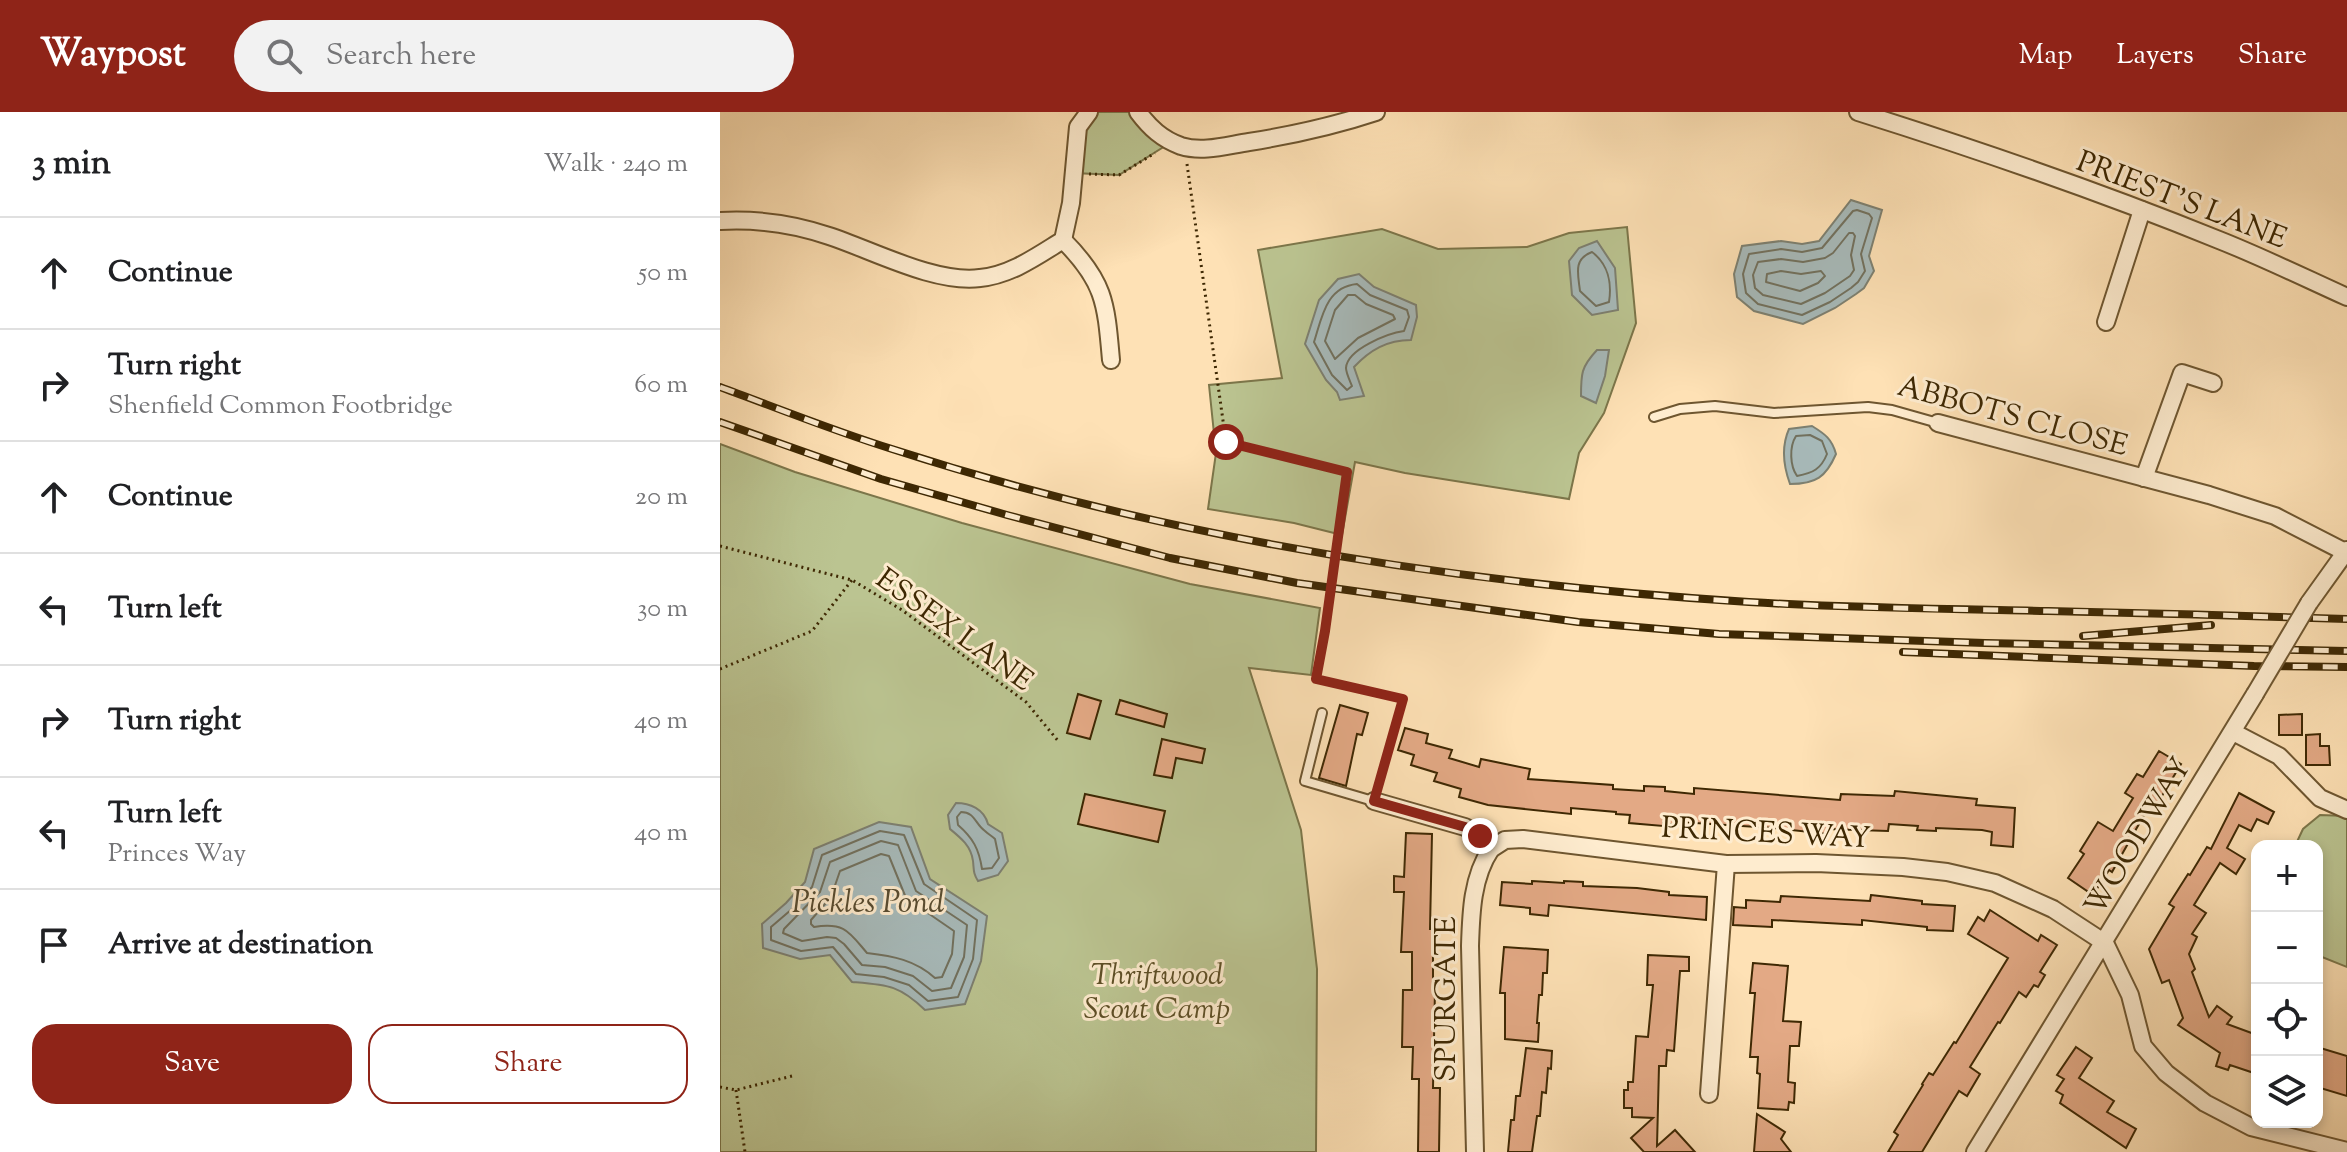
<!DOCTYPE html>
<html lang="en">
<head>
<meta charset="utf-8">
<style>
	body { margin:0; font-family:"Sorts Mill Goudy",serif; background:#f2f2f2; color:#202124 }
	.controls { position:absolute; right:24px; bottom:24px; display:grid; overflow:hidden; border-radius:16px; box-shadow:0 4px 12px #0003 }
	.controls button { width:72px; height:72px; display:grid; place-items:center; padding:0; border:0; border-bottom:2px solid #e0e0e0; background:#fff; color:#202124; font:40px sans-serif }
	.stop { position:absolute; width:24px; height:24px; margin:-18px; border:6px solid #8f2418; border-radius:50%; background:#fff }
	.stop.end { background:#8f2418; border-color:#fff; box-shadow:0 2px 8px #0008 }
	.list { margin:0; padding:0; list-style:none }
	h2 { display:flex; justify-content:space-between; align-items:center; height:104px; margin:0; padding:0 32px; font-size:34px }
	h2 small { font-size:26px; font-weight:400; color:#757577 }
	.list li { display:grid; grid-template-columns:52px 1fr auto; gap:24px; align-items:center; box-sizing:border-box; height:112px; padding:0 32px; border-top:2px solid #e0e0e0 }
	.list b { display:block; font-size:30px; white-space:nowrap }
	.list p { margin:0; font-size:26px; white-space:nowrap; color:#757577 }
	.list em { font-size:26px; font-style:normal; color:#757577 }
	.actions { display:flex; gap:16px; padding:24px 32px }
	.actions a { flex:1; padding:18px 0; border:2px solid #8f2418; border-radius:24px; text-align:center; font-size:28px; color:#8f2418 }
	.actions .main { background:#8f2418; color:#fff }
	.icon { flex:none; width:44px; height:44px; fill:none; stroke:currentColor; stroke-width:2; stroke-linecap:round; stroke-linejoin:round }
	.map { position:relative; flex:none; width:1627px; height:1040px; overflow:hidden }
	header { display:flex; align-items:center; gap:48px; box-sizing:border-box; height:112px; padding:0 40px; background:#8f2418; color:#fff }
	header strong { font-size:38px }
	nav { display:flex; gap:44px; margin-inline-start:auto; font-size:28px }
	.search { width:560px; height:72px; background:#f2f2f2; display:flex; align-items:center; gap:20px; box-sizing:border-box; padding:0 28px; border-radius:44px; color:#757577; font-size:30px }
	main { display:flex }
	aside { flex:1; background:#fff }
	.map>svg:first-child { display:block }
	.green { fill:#bbc491; stroke:#7c764a; stroke-width:2 }
	.water { fill:#a7baba; stroke:#7d8071; stroke-width:2 }
	.lines { fill:none; stroke-linecap:round; stroke-linejoin:round }
	.shore { stroke:#72715e; stroke-width:2 }
	.building { fill:#e3a985; stroke:#3e2803; stroke-width:2 }
	.lane-casing { stroke:#6e5630; stroke-width:12 }
	.street-casing { stroke:#6e5630; stroke-width:20 }
	.path { stroke:#3e2803; stroke-width:3; stroke-dasharray:2 4; stroke-linecap:butt }
	.lane { stroke:#feeccf; stroke-width:8 }
	.street { stroke:#feeccf; stroke-width:16 }
	.rail-casing { stroke:#3e2803; stroke-width:8 }
	.rail { stroke:#feeccf; stroke-width:5; stroke-dasharray:15; stroke-linecap:butt }
	.street-bridge-casing { stroke:#6e5630; stroke-width:20; stroke-linecap:butt }
	.path-bridge { stroke:#3e2803; stroke-width:3; stroke-dasharray:2 4; stroke-linecap:butt }
	.street-bridge { stroke:#feeccf; stroke-width:16 }
	.route { stroke:#8f2418; stroke-width:10 }
	.labels { text-anchor:middle; stroke-width:6; stroke-linejoin:round; paint-order:stroke }
	.street-label { font-size:30px; fill:#3e2803; stroke:#feeccf }
	.park-label { font-size:30px; font-style:italic; fill:#5d4f26; stroke:#feeccf }
	.water-label { font-size:32px; font-style:italic; fill:#584c31; stroke:#feeccf }
</style>
</head>
<body>
<header>
<strong>Waypost</strong>
<div class="search"><svg class="icon" aria-label="search" viewBox="0 0 24 24"><circle cx="10" cy="10" r="6"/><path d="M15 15l6 6"/></svg>Search here</div>
<nav><a>Map</a><a>Layers</a><a>Share</a></nav>
</header>
<main>
<aside>
<h2>3 min<small>Walk · 240 m</small></h2>
<ul class="list">
<li><svg class="icon" aria-label="ahead" viewBox="0 0 24 24"><path d="M12 20V5M6 11l6-6 6 6"/></svg><div><b>Continue</b></div><em>50 m</em></li>
<li><svg class="icon" aria-label="right" viewBox="0 0 24 24"><path d="M7 20v-9h11M14 6l5 5-5 5"/></svg><div><b>Turn right</b><p>Shenfield Common Footbridge</p></div><em>60 m</em></li>
<li><svg class="icon" aria-label="ahead" viewBox="0 0 24 24"><path d="M12 20V5M6 11l6-6 6 6"/></svg><div><b>Continue</b></div><em>20 m</em></li>
<li><svg class="icon" aria-label="left" viewBox="0 0 24 24"><path d="M17 20v-9H6M10 6l-5 5 5 5"/></svg><div><b>Turn left</b></div><em>30 m</em></li>
<li><svg class="icon" aria-label="right" viewBox="0 0 24 24"><path d="M7 20v-9h11M14 6l5 5-5 5"/></svg><div><b>Turn right</b></div><em>40 m</em></li>
<li><svg class="icon" aria-label="left" viewBox="0 0 24 24"><path d="M17 20v-9H6M10 6l-5 5 5 5"/></svg><div><b>Turn left</b><p>Princes Way</p></div><em>40 m</em></li>
<li><svg class="icon" aria-label="arrive" viewBox="0 0 24 24"><path d="M6 21V4h12l-3 4 3 4H6"/></svg><div><b>Arrive at destination</b></div></li>
</ul>
<div class="actions"><a class="main">Save</a><a>Share</a></div>
</aside>
<div class="map">
<svg width="1627" height="1040" viewBox="0 0 1627 1040">
	<rect width="100%" height="100%" fill="#fee1b5"/>
	<filter id="stains"><feTurbulence type="fractalNoise" baseFrequency=".0025" numOctaves="4"/><feColorMatrix values="0 0 0 0 .2 0 0 0 0 .09 0 0 0 0 .02 0 0 0 .5 -.17"/></filter>
	<radialGradient id="worn" r=".72"><stop offset=".6" stop-color="#630" stop-opacity="0"/><stop offset="1" stop-color="#630" stop-opacity=".3"/></radialGradient>
	<g class="green">
		<polygon points="369,0 418,0 445,34 399,63 353,61"/>
		<polygon points="907,115 916,211 884,301 859,341 849,387 685,361 635,350 622,423 574,411 488,397 496,341 489,273 562,266 538,138 662,117 718,137 807,135 849,121"/>
		<polygon points="0,332 75,360 242,411 470,472 600,496 591,563 529,556 581,718 597,857 596,1040 0,1040"/>
		<polygon points="1600,703 1627,704 1627,855 1597,843 1597,734 1575,734 1583,717"/>
	</g>
	<g class="water">
		<polygon points="1131,88 1162,98 1149,144 1154,159 1144,176 1136,182 1115,196 1083,212 1034,199 1017,185 1014,162 1022,134 1061,129 1082,132 1099,129"/>
		<polygon points="877,129 895,156 898,198 872,203 852,183 849,149 859,136"/>
		<path d="M639 162 654 175 696 193 697 205 691 228C667 228 650 238 634 255L644 284 620 288 617 280 606 268 585 232 599 188 618 167Z"/>
		<path d="M877 238H889L885 264 876 291 861 284C861 262 861 255 877 238Z"/>
		<path d="M1092 314C1105 322 1112 327 1116 342 1106 365 1096 372 1070 372 1063 353 1061 335 1069 317Z"/>
		<path d="M236 691C250 691 264 697 268 712L282 721 288 749 278 763 258 769C253 761 254 758 253 749 251 734 241 726 230 717L228 703Z"/>
		<path d="M159 710 191 715 210 767 267 804 261 849 245 892 205 898C179 873 168 873 132 870L110 843 80 847 43 836 42 812 66 791 85 770 94 737Z"/>
	</g>
	<g class="lines">
		<g class="shore">
			<polygon points="1137,98 1149,102 1152,106 1141,142 1145,159 1138,170 1131,176 1110,190 1082,203 1038,192 1026,181 1023,162 1029,142 1061,137 1082,140 1102,136 1133,99"/>
			<polygon points="1129,121 1133,121 1135,124 1131,143 1134,158 1130,164 1105,181 1081,192 1043,183 1035,176 1033,163 1038,150 1061,147 1083,150 1105,146 1113,141"/>
			<path d="M872 140C888 152 892 171 889 190L876 194 860 179C858 162 853 147 872 140Z"/>
			<polygon points="1061,159 1081,162 1101,159 1105,164 1098,171 1080,179 1046,170 1047,162"/>
			<path d="M637 172 650 183 687 198 689 205 684 219C669 221 627 237 626 256 626 261 630 269 632 274L627 278 612 263 594 230C602 205 606 175 637 172Z"/>
			<polygon points="628,183 635,183 646,192 673,203 675,207 638,226 615,247 605,229 615,198"/>
			<path d="M1090 323 1102 329 1107 342C1101 357 1093 361 1077 364 1070 354 1069 335 1076 324Z"/>
			<path d="M241 700C255 700 255 712 265 719 268 722 272 724 275 727L279 746 272 756 262 757C259 737 253 726 238 713L237 705Z"/>
			<polygon points="160,719 184,723 204,772 257,808 253,847 238,885 208,889 189,873 164,865 136,862 113,835 81,839 51,828 51,815 72,797 92,775 102,743"/>
			<polygon points="161,729 178,733 196,779 247,813 244,845 231,876 212,879 193,864 165,855 142,853 124,832 116,826 107,825 82,829 63,821 64,817 100,780 110,750"/>
			<path d="M161 742 169 744 186 786 234 819 232 842 222 865 215 866C195 848 173 844 147 841 129 820 125 810 94 815L91 812V808L111 785 120 759Z"/>
		</g>
	</g>
	<g class="building">
		<polygon points="358,582 381,589 370,627 347,621"/>
		<polygon points="400,588 447,602 444,615 396,602"/>
		<polygon points="620,593 648,601 642,623 637,622 626,674 599,666"/>
		<polygon points="1582,602 1582,623 1559,623 1559,603"/>
		<polygon points="685,616 708,622 706,631 732,638 729,646 759,655 761,647 810,657 808,667 893,673 893,677 924,679 924,674 945,675 945,679 974,682 974,676 1120,688 1121,682 1174,684 1175,679 1257,687 1256,693 1295,696 1293,735 1271,733 1272,720 1262,718 1216,716 1216,719 1197,718 1198,714 1169,712 1168,719 1107,717 1107,722 1053,716 960,710 960,713 943,711 943,714 909,711 910,703 896,702 896,700 851,696 851,702 768,693 739,685 741,677 714,669 717,661 691,653 694,643 678,638"/>
		<polygon points="1600,622 1600,634 1609,634 1610,653 1586,653 1586,623"/>
		<polygon points="442,627 485,637 482,651 456,646 452,666 434,663"/>
		<polygon points="1439,639 1461,652 1433,699 1428,696 1392,760 1389,758 1373,783 1348,766 1364,742 1360,739 1378,710 1393,719 1413,686 1405,681 1417,662 1423,665"/>
		<polygon points="1519,681 1554,700 1548,712 1537,707 1531,719 1519,713 1507,736 1525,747 1516,762 1500,751 1474,793 1486,801 1472,822 1477,825 1469,842 1475,857 1472,860 1489,905 1497,894 1512,905 1507,912 1537,923 1537,962 1510,953 1508,958 1496,954 1500,941 1458,913 1463,906 1449,868 1442,871 1429,837 1454,795 1449,792 1468,762 1470,763 1487,735 1491,737"/>
		<polygon points="365,682 445,699 438,730 358,712"/>
		<polygon points="686,721 712,722 710,817 713,817 713,878 715,878 713,976 720,976 719,1040 698,1040 699,967 692,967 693,935 682,935 683,878 692,878 692,840 681,840 684,780 674,780 674,764 684,765"/>
		<polygon points="812,769 844,771 844,769 863,770 863,774 917,776 949,780 949,783 987,785 986,808 829,793 828,804 810,802 810,796 780,793 782,770 812,772"/>
		<polygon points="1151,783 1202,789 1202,792 1235,794 1233,819 1207,818 1207,815 1142,808 1142,813 1052,808 1052,815 1013,813 1014,795 1026,796 1026,788 1060,790 1061,784 1150,789"/>
		<polygon points="1270,798 1318,829 1321,823 1337,833 1320,860 1325,863 1318,875 1314,873 1306,885 1299,880 1280,911 1278,910 1250,955 1260,962 1247,984 1239,979 1202,1040 1168,1040 1178,1023 1174,1020 1203,973 1202,972 1209,961 1213,963 1234,930 1236,931 1288,846 1248,822 1258,805 1264,809"/>
		<polygon points="784,835 828,838 827,861 823,861 822,883 819,883 817,911 819,911 818,930 785,927 785,881 780,881"/>
		<polygon points="928,843 969,845 969,859 960,859 954,939 947,938 946,954 939,954 937,1034 955,1018 975,1040 924,1040 911,1026 933,1006 912,1005 912,996 904,996 904,978 908,978 908,970 913,970 916,924 928,925 933,873 927,873"/>
		<polygon points="1033,851 1068,854 1063,909 1081,910 1079,934 1070,934 1068,970 1075,971 1074,991 1069,990 1068,998 1038,996 1040,962 1037,961 1038,945 1030,945 1035,881 1030,881"/>
		<polygon points="1356,935 1372,946 1359,966 1394,989 1387,1000 1416,1017 1406,1036 1340,991 1343,983 1336,979 1344,967 1337,963"/>
		<polygon points="1597,935 1627,944 1627,984 1597,975"/>
		<polygon points="806,936 832,939 831,957 828,956 826,981 822,980 820,1004 817,1004 812,1040 788,1040 791,1008 794,1008 796,984 800,984"/>
		<polygon points="1037,1002 1065,1020 1061,1027 1071,1040 1034,1040"/>
	</g>
	<g class="lines">
		<g class="lane-casing">
			<g id="lane">
				<polyline points="934,305 960,297 995,294 1054,301 1148,295 1172,298 1218,311"/>
				<polyline points="602,601 585,669 653,689"/>
			</g>
		</g>
		<g class="street-casing">
			<g id="street">
				<path d="M418 0C430 16 442 27 461 34 483 41 508 33 529 30 573 23 614 14 656 0"/>
				<path d="M1138 0C1259 38 1381 80 1499 128 1542 145 1585 166 1627 185"/>
				<path d="M0 109C36 107 74 112 109 124 152 138 215 172 260 166 291 163 317 144 343 128L351 91 358 15 369 0"/>
				<path d="M343 128C385 170 386 191 391 248"/>
				<polyline points="1386,210 1422,98"/>
				<polyline points="1218,311 1489,383 1555,404 1625,440"/>
				<polyline points="1424,366 1462,261 1493,271"/>
				<polyline points="1589,491 1627,438"/>
				<polyline points="1513,620 1559,644 1600,686 1627,698"/>
				<polyline points="654,689 745,715 760,724 771,737 785,728 803,727 1006,752 1096,751 1183,755 1227,760 1275,771 1333,797 1385,831 1410,883 1423,934 1446,961 1485,991 1531,1015 1627,1039"/>
				<polyline points="989,982 1006,752"/>
				<path d="M755 1040 750 834C751 801 752 765 771 737"/>
				<polyline points="1255,1040 1535,582"/>
			</g>
		</g>
		<g class="path">
			<polyline points="467,52 506,330 627,360 623,398"/>
			<polyline points="369,62 399,63 435,41"/>
			<polyline points="0,434 132,468 182,498 306,590 339,630"/>
			<polyline points="605,519 596,567 683,587 658,674"/>
			<polyline points="0,557 92,519 132,468"/>
			<polyline points="0,975 16,978 72,964"/>
			<polyline points="16,978 25,1040"/>
		</g>
		<use href="#lane" class="lane"/>
		<use href="#street" class="street"/>
		<g class="rail-casing">
			<g id="rail">
				<path d="M0 275C57 296 114 319 172 337 447 426 741 472 1029 490 1128 496 1228 497 1328 499 1428 501 1527 504 1627 507"/>
				<polyline points="0,310 161,367 287,403 450,446 577,471 720,491 858,510 999,522 1265,531 1627,539"/>
				<polyline points="1363,524 1491,513"/>
				<polyline points="1183,540 1534,554 1627,555"/>
			</g>
		</g>
		<use href="#rail" class="rail"/>
		<g class="street-bridge-casing">
			<polyline id="street-bridge" points="1535,582 1589,491"/>
		</g>
		<polyline class="path-bridge" points="605,519 623,398"/>
		<use href="#street-bridge" class="street-bridge"/>
	</g>
	<g class="lines">
		<polyline class="route" points="506,330 627,360 605,519 596,567 683,587 654,689 745,715 760,724"/>
	</g>
	<g class="labels">
		<g class="street-label">
			<text transform="translate(1462 87) rotate(21)" y="10">PRIEST'S LANE</text>
			<text transform="translate(1293 303) rotate(15)" y="10">ABBOTS CLOSE</text>
			<text transform="translate(235 517) rotate(36)" y="10">ESSEX LANE</text>
			<text transform="translate(1046 720) rotate(3)" y="10">PRINCES WAY</text>
			<text transform="translate(1417 724) rotate(-59)" y="10">WOODWAY</text>
			<text transform="translate(725 887) rotate(-90)" y="10">SPURGATE</text>
		</g>
		<g class="park-label">
			<text x="437" y="872">Thriftwood<tspan x="437" dy="34">Scout Camp</tspan></text>
		</g>
		<g class="water-label">
			<text x="148" y="800">Pickles Pond</text>
		</g>
	</g>
	<rect width="100%" height="100%" filter="url(#stains)"/>
	<rect width="100%" height="100%" fill="url(#worn)"/>
</svg>
<div class="controls">
<button>+</button>
<button>−</button>
<button><svg class="icon" aria-label="locate" viewBox="0 0 24 24"><circle cx="12" cy="12" r="6"/><path d="M12 2v4M12 18v4M2 12h4M18 12h4"/></svg></button>
<button><svg class="icon" aria-label="layers" viewBox="0 0 24 24"><path d="M12 4l9 5-9 5-9-5zM3 14l9 5 9-5"/></svg></button>
</div>
<div class="stop" style="left:506px;top:330px"></div>
<div class="stop end" style="left:760px;top:724px"></div>
</div>
</main>
</body>
</html>
